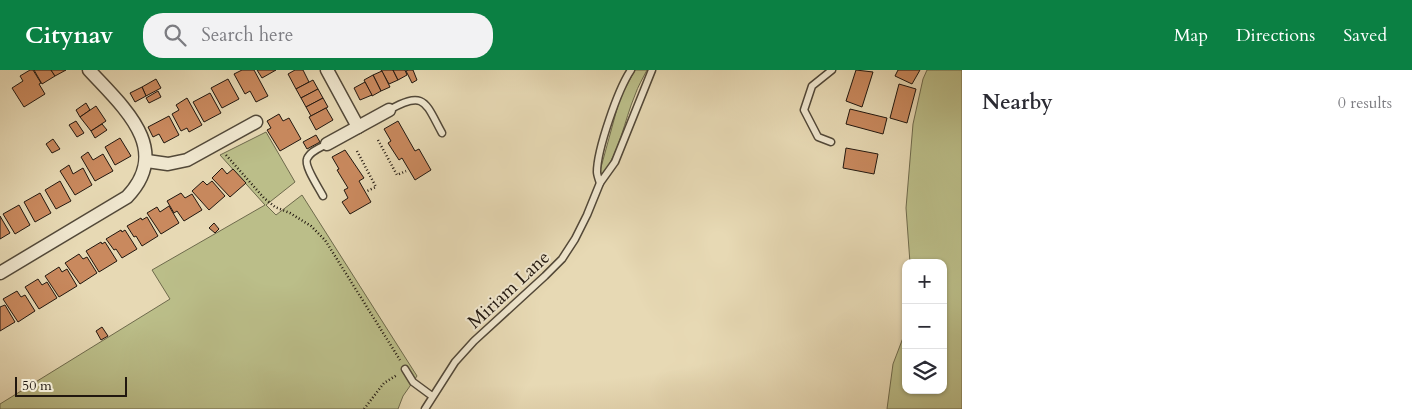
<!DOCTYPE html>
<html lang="en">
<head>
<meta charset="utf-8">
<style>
	body { margin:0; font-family:Cardo,serif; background:#f2f2f3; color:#2b2b33 }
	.controls { position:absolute; right:15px; bottom:15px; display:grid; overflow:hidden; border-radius:10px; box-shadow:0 1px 4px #0004 }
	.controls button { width:45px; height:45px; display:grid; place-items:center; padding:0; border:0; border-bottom:1px solid #e1e1e2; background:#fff; color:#2b2b33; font:25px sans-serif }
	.scale { position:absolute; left:15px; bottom:12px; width:112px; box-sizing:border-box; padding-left:5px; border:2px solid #21170f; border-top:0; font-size:14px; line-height:18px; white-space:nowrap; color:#21170f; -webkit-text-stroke:4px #efe6ce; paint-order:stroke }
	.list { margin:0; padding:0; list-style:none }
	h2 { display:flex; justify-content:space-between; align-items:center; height:65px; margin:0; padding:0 20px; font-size:21px }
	h2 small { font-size:16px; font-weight:400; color:#7c7c81 }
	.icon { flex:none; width:28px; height:28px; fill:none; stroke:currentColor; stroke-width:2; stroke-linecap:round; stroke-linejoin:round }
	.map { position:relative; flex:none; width:962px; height:339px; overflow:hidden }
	header { display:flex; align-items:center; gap:30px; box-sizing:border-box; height:70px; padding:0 25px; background:#0b8043; color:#fff }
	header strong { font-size:24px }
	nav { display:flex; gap:28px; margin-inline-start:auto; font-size:18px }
	.search { width:350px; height:45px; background:#f2f2f3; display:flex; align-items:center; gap:12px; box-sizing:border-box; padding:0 18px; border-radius:20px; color:#7c7c81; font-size:19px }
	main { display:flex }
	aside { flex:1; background:#fff }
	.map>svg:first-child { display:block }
	.green { fill:#bbbe89; stroke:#6e6a4c }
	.building { fill:#c9895e; stroke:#21170f }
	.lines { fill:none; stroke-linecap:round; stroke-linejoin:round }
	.service-casing { stroke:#524838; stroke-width:9 }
	.minor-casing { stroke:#524838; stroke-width:15 }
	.path { stroke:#21170f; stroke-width:2.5; stroke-dasharray:1 2.5; stroke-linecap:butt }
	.service { stroke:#efe6ce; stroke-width:6 }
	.minor { stroke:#efe6ce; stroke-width:12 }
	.labels { text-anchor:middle; stroke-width:4; stroke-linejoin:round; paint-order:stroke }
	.street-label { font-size:19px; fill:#21170f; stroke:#efe6ce }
</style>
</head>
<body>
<header>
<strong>Citynav</strong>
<div class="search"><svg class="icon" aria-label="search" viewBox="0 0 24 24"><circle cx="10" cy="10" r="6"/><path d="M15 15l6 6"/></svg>Search here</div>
<nav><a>Map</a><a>Directions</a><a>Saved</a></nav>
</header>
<main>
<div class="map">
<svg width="962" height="339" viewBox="0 0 962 339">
	<rect width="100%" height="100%" fill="#e7d9b4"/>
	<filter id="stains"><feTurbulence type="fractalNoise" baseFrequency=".004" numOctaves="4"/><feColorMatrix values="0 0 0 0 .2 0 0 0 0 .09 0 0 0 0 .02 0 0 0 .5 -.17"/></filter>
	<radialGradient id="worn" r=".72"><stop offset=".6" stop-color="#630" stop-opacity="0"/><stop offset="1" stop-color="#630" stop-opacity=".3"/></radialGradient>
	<g class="green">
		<path d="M635 0H647C643 8 638 16 635 25 624 51 620 82 602 105L600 101 620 28Z"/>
		<polygon points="927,0 962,0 962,339 887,339 893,294 906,260 906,320 943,320 943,193 910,193 906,138 913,54 923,9"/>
		<polygon points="266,62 295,112 266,135 276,145 302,125 417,306 403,326 398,339 0,339 0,334 170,229 152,200 265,135 220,85"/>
	</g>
	<g class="building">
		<polygon points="30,0 33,0 41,13 39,14 45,24 24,37 12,18 23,11 20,6"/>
		<polygon points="34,0 51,0 55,6 42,14"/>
		<polygon points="51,0 66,0 55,6"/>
		<polygon points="242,0 254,0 268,26 256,32 250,21 245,24 234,4"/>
		<polygon points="257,0 276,0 262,8"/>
		<polygon points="295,0 303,0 309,12 296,19 288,4"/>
		<polygon points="381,0 393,0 398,10 389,14"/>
		<polygon points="393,0 405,0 407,5 398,10"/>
		<polygon points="408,0 413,0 417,10 412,13 406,1"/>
		<polygon points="856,0 873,2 862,37 846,31"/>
		<polygon points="898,0 920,0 912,14 895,6"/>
		<polygon points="382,1 390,17 381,21 373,5"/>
		<polygon points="373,5 381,21 372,26 364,10"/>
		<polygon points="156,9 161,18 146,26 142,17"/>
		<polygon points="228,9 239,29 222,38 211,18"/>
		<polygon points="313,10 318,19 301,28 296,19"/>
		<polygon points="365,12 372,25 360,30 354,18"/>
		<polygon points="899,14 916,19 907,53 890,48"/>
		<polygon points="142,17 146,26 135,32 130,23"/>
		<polygon points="318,19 323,28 306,37 301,28"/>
		<polygon points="158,21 161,27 149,33 146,28"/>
		<polygon points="210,23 221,43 204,52 193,32"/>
		<polygon points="187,28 202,55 189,62 187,58 181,61 172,44 179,40 176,35"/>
		<polygon points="323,28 328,37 311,46 306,37"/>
		<polygon points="86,33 90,40 80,47 76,40"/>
		<polygon points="96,36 106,51 91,61 80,47"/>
		<polygon points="326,38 333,50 316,60 309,47"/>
		<polygon points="850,39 887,48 883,64 846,54"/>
		<polygon points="279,44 283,51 289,48 301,69 280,81 267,60 271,58 267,51"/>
		<polygon points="169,46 179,65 164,73 159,64 153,67 148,57"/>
		<polygon points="76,51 84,63 77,67 69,55"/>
		<polygon points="398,51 415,81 419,79 431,100 415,110 402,88 399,90 388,73 391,71 384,59"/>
		<polygon points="102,54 107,60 95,68 91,61"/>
		<polygon points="316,65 320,72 307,79 303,72"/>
		<polygon points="120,68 131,86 115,95 105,77"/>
		<polygon points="53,69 60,79 52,83 46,74"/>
		<polygon points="846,78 878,84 874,104 843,98"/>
		<polygon points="345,80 364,108 359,111 371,132 350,144 342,132 348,128 344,120 348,118 337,100 339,99 332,87"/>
		<polygon points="88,82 93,90 103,84 113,101 95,111 81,87"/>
		<polygon points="69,95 73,104 83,98 92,115 75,125 60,101"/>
		<polygon points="222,98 227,104 233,99 246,113 230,127 212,108"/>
		<polygon points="60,111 71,131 56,139 45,120"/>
		<polygon points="203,111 207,115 212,111 225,126 209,140 192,121"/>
		<polygon points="40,123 51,143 35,152 24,132"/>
		<polygon points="181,123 185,128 192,124 202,140 184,151 177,141 174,143 167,131"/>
		<polygon points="19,135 30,155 15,164 3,144"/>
		<polygon points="169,136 179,153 161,164 147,143 157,137 160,142"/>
		<polygon points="0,146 10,163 0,169"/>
		<polygon points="147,147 158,166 142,176 136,166 134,167 127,156 141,148 142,150"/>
		<polygon points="214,153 219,159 215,163 209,158"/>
		<polygon points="121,160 122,162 125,160 137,179 122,188 116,179 114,180 106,169"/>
		<polygon points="101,172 102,174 105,172 117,191 99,202 86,181"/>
		<polygon points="79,184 83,189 87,187 97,203 80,214 65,193"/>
		<polygon points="59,197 62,202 67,199 77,216 59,227 45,206"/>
		<polygon points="38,209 42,215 47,212 57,228 39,239 25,217"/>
		<polygon points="17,221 21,227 25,225 35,241 18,252 3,229"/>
		<polygon points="5,235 15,252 0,261 0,237"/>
		<polygon points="102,257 108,266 101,270 96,261"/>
	</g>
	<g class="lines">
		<g class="service-casing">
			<g id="service">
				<path d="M389 40C425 20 425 32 442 63"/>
				<polyline points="831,72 818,67 804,40 812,16 832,0"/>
				<path d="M600 113C599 110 597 105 597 102 597 80 618 19 631 0"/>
				<path d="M323 126C319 118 304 96 307 89 310 81 320 78 327 74"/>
				<polyline points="405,299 413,312 432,326"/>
				<polyline points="425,339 455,292 474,271 545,206 562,189 575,169 587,145 600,113 615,92 652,0"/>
			</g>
		</g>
		<g class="minor-casing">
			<g id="minor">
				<polyline points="327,0 358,57"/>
				<polyline points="327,74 389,40"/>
				<polyline points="147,91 168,94 187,90 256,52"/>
				<path d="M0 203 127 127C173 79 123 37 89 0"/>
			</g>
		</g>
		<g class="path">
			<polyline points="378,70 397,105 406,101"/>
			<polyline points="357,81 376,117 367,121"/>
			<polyline points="226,85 264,128 275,137 290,143 311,156 325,170 400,290"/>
			<polyline points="364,339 384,313 397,305"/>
		</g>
		<use href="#service" class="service"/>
		<use href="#minor" class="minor"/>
	</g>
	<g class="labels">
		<g class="street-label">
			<text transform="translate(508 219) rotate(-43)" y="7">Miriam Lane</text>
		</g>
	</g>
	<rect width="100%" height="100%" filter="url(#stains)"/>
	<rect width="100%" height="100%" fill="url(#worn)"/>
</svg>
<div class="controls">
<button>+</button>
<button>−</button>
<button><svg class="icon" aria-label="layers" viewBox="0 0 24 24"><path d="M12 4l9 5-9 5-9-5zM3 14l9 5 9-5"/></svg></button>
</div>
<div class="scale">50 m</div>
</div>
<aside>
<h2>Nearby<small>0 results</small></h2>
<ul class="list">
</ul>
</aside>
</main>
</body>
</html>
